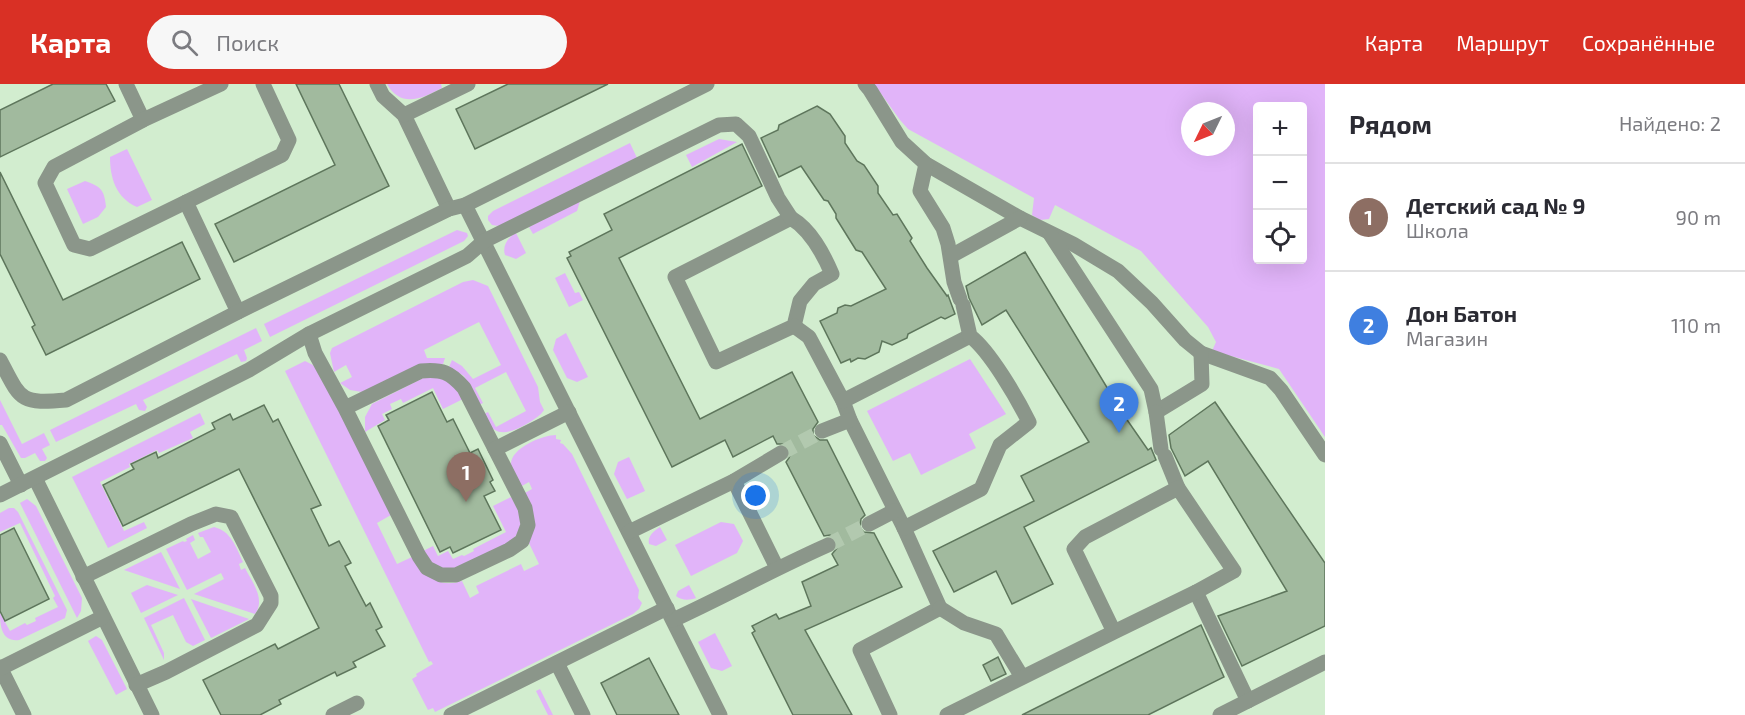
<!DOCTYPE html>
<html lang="ru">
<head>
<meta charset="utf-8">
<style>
	body { margin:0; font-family:"Exo 2",sans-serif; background:#f7f7f7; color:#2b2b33 }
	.controls { position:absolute; right:18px; top:18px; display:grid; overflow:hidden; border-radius:6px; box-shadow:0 6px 24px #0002 }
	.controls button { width:54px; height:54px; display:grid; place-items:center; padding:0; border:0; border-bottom:2px solid #e1e1e2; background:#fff; color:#2b2b33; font:30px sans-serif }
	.compass { position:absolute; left:1181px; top:18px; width:54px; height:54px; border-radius:50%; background:#fff; box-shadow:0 6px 24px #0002; rotate:227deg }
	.you { position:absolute; left:756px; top:412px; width:21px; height:21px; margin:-15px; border:4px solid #fff; border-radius:50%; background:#1a73e8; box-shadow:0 0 0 9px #1a73e833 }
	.badge { display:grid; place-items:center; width:39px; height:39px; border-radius:50%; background:#d93025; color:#fff; font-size:20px; font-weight:700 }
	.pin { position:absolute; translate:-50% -50px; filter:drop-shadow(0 2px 3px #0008) }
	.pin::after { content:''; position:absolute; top:32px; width:21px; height:18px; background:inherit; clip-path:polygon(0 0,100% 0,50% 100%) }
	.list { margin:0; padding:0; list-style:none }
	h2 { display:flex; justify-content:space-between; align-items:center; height:78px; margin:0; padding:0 24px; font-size:26px }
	h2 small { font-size:20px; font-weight:400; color:#7c7c81 }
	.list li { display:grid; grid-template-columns:39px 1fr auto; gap:18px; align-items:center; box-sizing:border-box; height:108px; padding:0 24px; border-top:2px solid #e1e1e2 }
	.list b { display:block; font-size:22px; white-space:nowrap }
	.list p { margin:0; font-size:20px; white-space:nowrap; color:#7c7c81 }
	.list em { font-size:20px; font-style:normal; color:#7c7c81 }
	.icon { flex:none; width:33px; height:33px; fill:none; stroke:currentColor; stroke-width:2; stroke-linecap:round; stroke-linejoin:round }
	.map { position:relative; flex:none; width:1325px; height:631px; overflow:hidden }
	header { display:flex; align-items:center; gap:36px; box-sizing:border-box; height:84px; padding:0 30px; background:#d93025; color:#fff }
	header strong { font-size:28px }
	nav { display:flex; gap:33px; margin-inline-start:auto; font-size:21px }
	.search { width:420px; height:54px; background:#f7f7f7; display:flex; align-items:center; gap:15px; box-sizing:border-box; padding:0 21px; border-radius:33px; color:#7c7c81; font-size:22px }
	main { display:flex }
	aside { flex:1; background:#fff }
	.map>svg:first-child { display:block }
	.green { fill:#e1b4f9; fill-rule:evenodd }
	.building { fill:#a1ba9e; stroke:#5e765c; stroke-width:1.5 }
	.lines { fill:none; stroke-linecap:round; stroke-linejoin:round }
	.minor-tunnel { stroke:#b2c9af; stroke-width:15; stroke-dasharray:15 8; stroke-linecap:butt }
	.minor { stroke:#8b968a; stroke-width:15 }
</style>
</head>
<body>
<header>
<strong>Карта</strong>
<div class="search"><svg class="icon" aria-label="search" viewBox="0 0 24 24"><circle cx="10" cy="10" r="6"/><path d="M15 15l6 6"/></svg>Поиск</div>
<nav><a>Карта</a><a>Маршрут</a><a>Сохранённые</a></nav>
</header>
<main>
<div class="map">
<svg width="1325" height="631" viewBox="0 0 1325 631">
	<rect width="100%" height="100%" fill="#d2edcf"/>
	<g class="green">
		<path d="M387 0H441L442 4C423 14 401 25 387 0Z"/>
		<path d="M874 0H1325V353L1279 285 1212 267 1216 258 1208 243 1141 167 1055 121 1049 135 1040 136 1032 131 1034 114 908 45 900 36ZM1258 22H1302V176H1258ZM1190 27H1226V63H1190Z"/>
		<polygon points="719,55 737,58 692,83 686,71"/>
		<polygon points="630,59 637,74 499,142 492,141 488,136 488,132 493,127"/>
		<path d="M127 65 152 116 137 123C116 114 110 94 110 73Z"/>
		<path d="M85 97C101 103 104 105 106 123L98 133 83 140 67 105Z"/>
		<polygon points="580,117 577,127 533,150 529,143"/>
		<polygon points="457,146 467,149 468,152 464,157 270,253 264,240"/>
		<path d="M516 149 526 169 516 175 505 171C502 162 508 153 516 149Z"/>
		<polygon points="565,189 575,209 579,208 583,216 569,223 555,194"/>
		<path d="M473 196 488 202 538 303 540 318 544 326 541 330C532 338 507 354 495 346 490 343 487 336 484 330L488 328 496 343 526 327 506 288 475 304 483 319 479 321 464 292 449 283 452 276 462 282 473 295 501 281 479 238 424 266 427 274H445L443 280 362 308 350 306 340 299 352 293 346 281 334 288 330 269 332 264 463 198Z"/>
		<polygon points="256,244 262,257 244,266 247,274 246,277 241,278 237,270 143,316 147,323 145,327 139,326 136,320 56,358 50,346"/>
		<polygon points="566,249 588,293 577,298 567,294 553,266 556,255"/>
		<polygon points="970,275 1006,330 969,350 976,364 921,391 910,369 893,377 867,327"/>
		<path d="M305 277 313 281 319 287 391 431 377 439 397 480 412 473C425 490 437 505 462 497L470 514 479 509 476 502 521 480 524 487 539 480 528 457 523 410 532 405 529 398 520 403C517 397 511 387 511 381 510 364 543 351 556 351V355L561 356 560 359 563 360 572 370 639 506 638 514 642 519 639 525 633 530 435 628 433 624 428 626 412 595 417 592 416 590 433 580 431 577 429 578 285 287Z"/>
		<polygon points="432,292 450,297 463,315 443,325 433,304 403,319 401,315 390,320 392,325 382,330 385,336 365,348 365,333 372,320 425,293"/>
		<polygon points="0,316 22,360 44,349 50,361 42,365 47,374 45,377 40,377 35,369 25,374 21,374 2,341 0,341"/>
		<polygon points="200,329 205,340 190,348 193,354 159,369 157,366 129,380 130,383 100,398 124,447 144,438 147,444 108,464 72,393"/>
		<polygon points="629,373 645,407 627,415 614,390 618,378"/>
		<polygon points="511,413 519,427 521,439 518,449 511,458 455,486 434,483 423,467 433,462 438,472 448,467 453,475 462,471 464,472 474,467 473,465 506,448 493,422"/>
		<polygon points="27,415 36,422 82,514 81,527 77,534 20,419"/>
		<path d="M9 424H14L18 428 67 526 65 534 19 556C2 558 0 543 0 529L10 547 25 539 27 541 36 537 35 534 58 523 53 514 55 512 20 439 0 448V429Z"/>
		<polygon points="721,438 734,440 743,457 737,469 691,492 675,461"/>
		<path d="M214 443C231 447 236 463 243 478L239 480 241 486 245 484C252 498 266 515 255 530L194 510 224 495 221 489 187 506 166 465 183 457 184 458 187 457 186 455 193 451 195 456 190 459 198 475 211 468 203 453H200L198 449Z"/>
		<path d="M660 443 667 456 656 462 649 460C647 452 654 447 660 443Z"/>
		<polygon points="161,468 180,505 124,486"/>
		<polygon points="147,501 178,511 141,529 131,509"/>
		<path d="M689 501 696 514C690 516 682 517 676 512L678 507Z"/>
		<polygon points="184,514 205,556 193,562 186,558 173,531 151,541 164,569 164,576 144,534"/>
		<polygon points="191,515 249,535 211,554"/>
		<polygon points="715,549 732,582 722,587 711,584 698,558"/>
		<polygon points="96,552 102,556 127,605 116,611 88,557"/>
		<polygon points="540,605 553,631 548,631 536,607"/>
	</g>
	<g class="building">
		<polygon points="53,0 106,0 115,17 0,73 0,26"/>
		<polygon points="296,0 339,0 389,102 234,178 215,140 335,81"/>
		<polygon points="508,0 608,0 475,65 456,25"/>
		<polygon points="817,22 830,30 845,52 845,59 857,77 864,81 878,102 878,109 893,131 897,130 912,154 910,157 927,184 947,212 948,211 955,230 945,235 941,233 908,250 907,254 892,261 882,257 879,268 865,275 858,274 851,278 850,275 841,279 820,237 837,229 838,224 845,221 851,222 886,205 862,168 856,166 836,134 836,130 828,117 824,116 801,82 779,93 761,54 778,46 779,41"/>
		<polygon points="742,60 762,102 619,174 700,335 792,288 818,338 813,345 813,351 820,356 827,356 865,431 861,435 860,444 864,448 874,449 902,503 805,546 852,631 793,631 752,549 755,547 752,542 776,530 779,535 811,522 802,498 838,481 832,470 838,463 837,456 830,451 824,452 786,378 789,374 791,369 789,364 785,360 777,360 773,352 733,373 725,356 672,383 567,174 571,172 569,168 612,146 604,130"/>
		<polygon points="0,88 63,216 182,158 200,195 46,271 32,243 35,241 0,170"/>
		<polygon points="1025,168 1123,330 1148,366 1151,364 1156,376 1024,443 1053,500 1012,520 996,487 954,508 933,467 1034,417 1021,392 1089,358 1006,226 982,241 969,214 966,202"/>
		<polygon points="432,308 447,338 453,335 470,369 478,365 493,396 490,398 495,407 484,412 501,446 453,469 450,463 440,468 378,342 389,336 386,331"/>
		<polygon points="1215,318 1325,479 1325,542 1242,582 1218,532 1287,507 1208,377 1185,392 1171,364 1169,351"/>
		<polygon points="264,321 273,338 278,335 321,421 311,425 329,462 339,457 351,479 345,482 366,522 370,519 382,543 376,546 385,562 353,578 356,583 337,592 335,588 279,616 281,620 260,631 221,631 203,596 275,560 278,565 319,544 239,385 123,442 103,401 134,385 131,380 156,368 158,374 215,345 212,339 230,330 233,336"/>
		<polygon points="14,444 49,515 5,537 0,527 0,451"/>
		<polygon points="1201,541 1224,593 1148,631 1022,631"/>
		<polygon points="998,573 1006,590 991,597 983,581"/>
		<polygon points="649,574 679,631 617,631 601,599"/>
	</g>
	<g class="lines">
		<g class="minor-tunnel">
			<polyline points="781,369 822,347"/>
			<polyline points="828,461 869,440"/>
		</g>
		<g class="minor">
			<polyline points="126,0 143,36"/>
			<polyline points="221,0 143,36 54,83 45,99 74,161 90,165 282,71 289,56 263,0"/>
			<polyline points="377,0 383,12 404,31 449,125"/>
			<polyline points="865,0 870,6 902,58 926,80 1020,134 1073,160 1118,187 1152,219 1185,256 1201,269 1270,294 1281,306 1325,371"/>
			<polyline points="404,31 468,0"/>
			<polyline points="926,80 920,107 943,144 948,160 954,198 960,215"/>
			<polyline points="186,118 238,228"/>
			<polyline points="465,121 720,631"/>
			<path d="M791 134C811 146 823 169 832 190L814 200 800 217 794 242 716 278 675 193Z"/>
			<polyline points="1050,150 1151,305 1156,328 1202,300 1201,269"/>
			<polyline points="951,172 1020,134"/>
			<polyline points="794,242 809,253 843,317 850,336 904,444 940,524 860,566 890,631"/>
			<path d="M309 250 315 269 345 324 419 472 427 484 441 491H456L509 466 522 457 528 441 525 424 464 304C450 288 442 285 421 287L345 324"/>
			<path d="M0 276C21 316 19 320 66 316L238 228 449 125 465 121 707 0"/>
			<polyline points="843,317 970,252"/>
			<polyline points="1156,328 1161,365"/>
			<polyline points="822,347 850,336"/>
			<polyline points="0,359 21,401"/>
			<polyline points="495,365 569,328"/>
			<polyline points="1165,372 1178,404"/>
			<polyline points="35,394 152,631"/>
			<polyline points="734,397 777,484"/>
			<polyline points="0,411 249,286 309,250 467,172 484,157 719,41 736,40 749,52 778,114 791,134"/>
			<polyline points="869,440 894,427"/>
			<path d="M904 444 981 405 1000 361 1029 338C1017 314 990 267 970 252L963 221"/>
			<polyline points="629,448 734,397 781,369"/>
			<polyline points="83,493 191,440 216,430 231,433 271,512 271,519 257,541 166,588 136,601"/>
			<polyline points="1196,508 1248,617"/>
			<polyline points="940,524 964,539 996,550 1022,593"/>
			<path d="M673 536C725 512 776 484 828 461"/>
			<polyline points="557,579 583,631"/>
			<polyline points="0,583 24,631"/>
			<polyline points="1,584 103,533"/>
			<polyline points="333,631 357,619"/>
			<polyline points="451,631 667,524"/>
			<polyline points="947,631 1114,548 1074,465 1085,453 1178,404 1234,487 1196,508 1114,548"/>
			<polyline points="1220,631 1325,578"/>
		</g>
	</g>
</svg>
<div class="controls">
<button>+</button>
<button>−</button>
<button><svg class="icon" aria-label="locate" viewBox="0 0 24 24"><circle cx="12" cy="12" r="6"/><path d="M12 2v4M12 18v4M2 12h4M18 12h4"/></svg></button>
</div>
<svg class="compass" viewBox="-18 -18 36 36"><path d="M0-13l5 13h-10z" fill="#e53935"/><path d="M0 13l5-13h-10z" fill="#7c7c81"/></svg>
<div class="you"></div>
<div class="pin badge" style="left:466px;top:418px;background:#8d6e63">1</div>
<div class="pin badge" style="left:1119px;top:349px;background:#3f7fe0">2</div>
</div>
<aside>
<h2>Рядом<small>Найдено: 2</small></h2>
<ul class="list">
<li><span class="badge" style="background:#8d6e63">1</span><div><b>Детский сад № 9</b><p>Школа</p></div><em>90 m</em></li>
<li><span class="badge" style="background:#3f7fe0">2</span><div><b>Дон Батон</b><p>Магазин</p></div><em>110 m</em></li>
</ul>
</aside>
</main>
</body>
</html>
